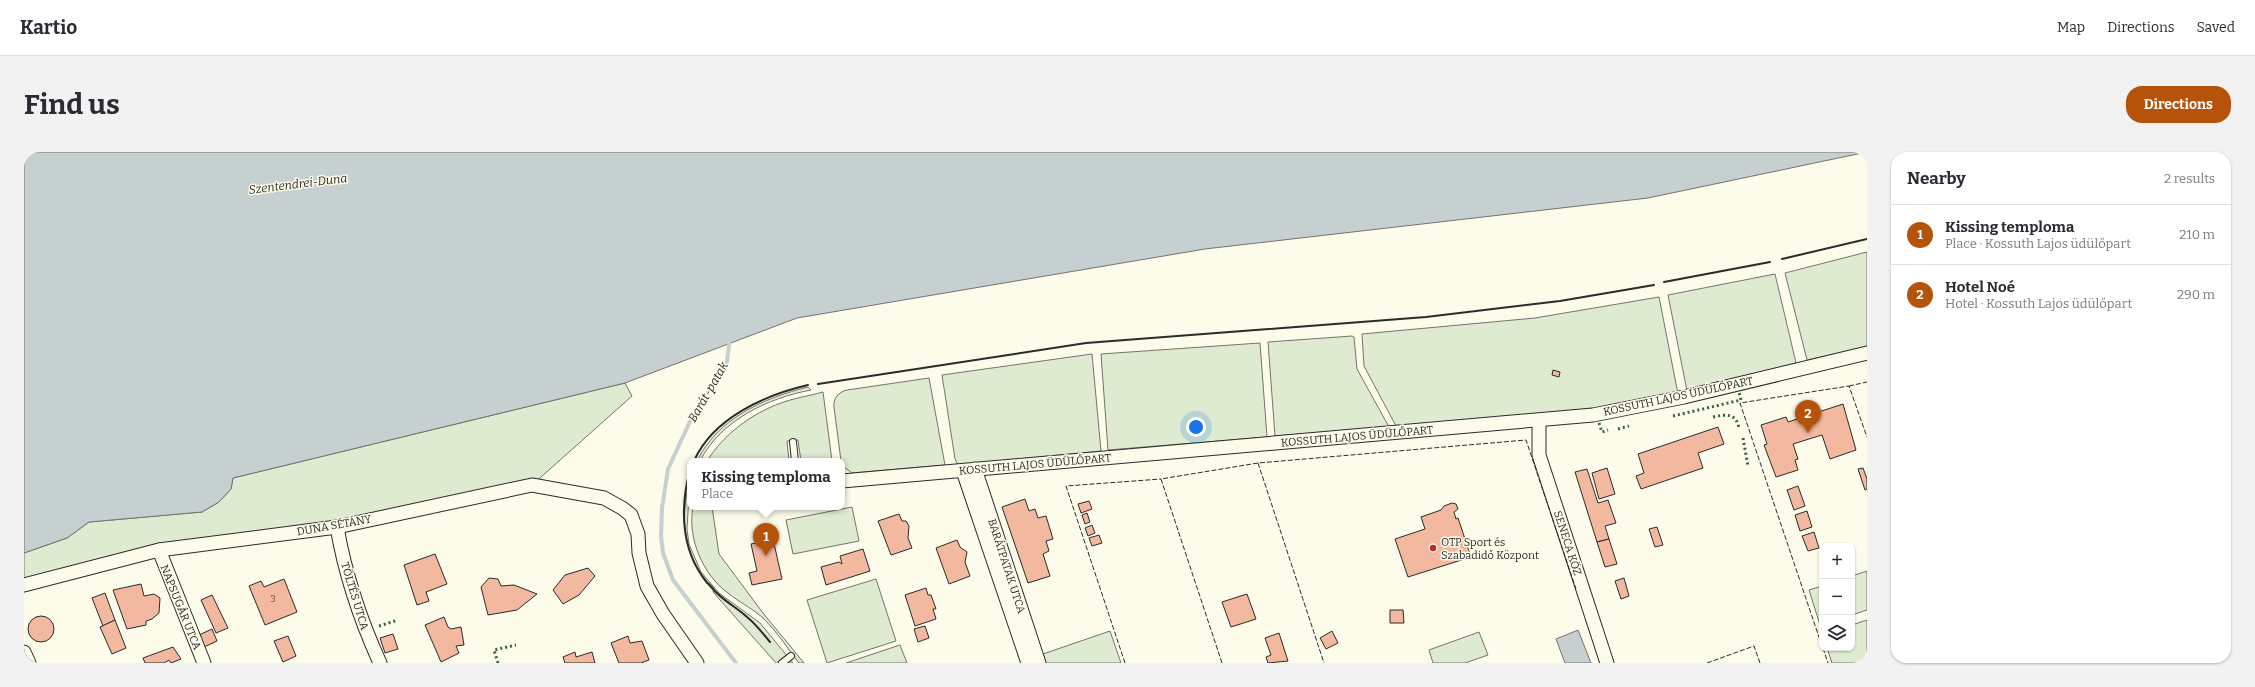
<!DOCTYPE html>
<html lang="en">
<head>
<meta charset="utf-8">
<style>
	body { margin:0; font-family:Bitter,serif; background:#f2f2f3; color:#2b2b33 }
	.controls { position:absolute; right:12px; bottom:12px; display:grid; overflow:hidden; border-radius:8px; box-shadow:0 1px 3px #0004 }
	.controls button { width:36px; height:36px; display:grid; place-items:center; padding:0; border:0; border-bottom:1px solid #e1e1e2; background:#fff; color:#2b2b33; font:20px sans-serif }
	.you { position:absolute; left:1172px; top:275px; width:14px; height:14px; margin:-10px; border:3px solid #fff; border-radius:50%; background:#1a73e8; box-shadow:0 0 0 6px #1a73e833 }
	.badge { display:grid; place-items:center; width:26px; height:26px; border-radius:50%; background:#b45309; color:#fff; font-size:13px; font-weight:700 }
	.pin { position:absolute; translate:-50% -33px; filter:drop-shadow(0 1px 2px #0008) }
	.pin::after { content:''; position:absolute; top:21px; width:14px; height:12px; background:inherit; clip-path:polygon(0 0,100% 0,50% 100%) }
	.popup { position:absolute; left:663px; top:306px; width:158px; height:52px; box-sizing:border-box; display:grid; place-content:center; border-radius:8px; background:#fff; filter:drop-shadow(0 1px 3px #0005); font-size:13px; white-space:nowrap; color:#7c7c81 }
	.popup b { font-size:15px; color:#2b2b33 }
	.popup::after { content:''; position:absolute; left:50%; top:100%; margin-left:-8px; border:8px solid transparent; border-top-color:#fff }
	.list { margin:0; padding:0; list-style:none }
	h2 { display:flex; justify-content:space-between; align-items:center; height:52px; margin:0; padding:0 16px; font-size:17px }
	h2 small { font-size:13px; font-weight:400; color:#7c7c81 }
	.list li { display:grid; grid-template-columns:26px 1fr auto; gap:12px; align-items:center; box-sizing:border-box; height:60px; padding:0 16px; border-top:1px solid #e1e1e2 }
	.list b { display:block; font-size:15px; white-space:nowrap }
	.list p { margin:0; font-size:13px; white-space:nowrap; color:#7c7c81 }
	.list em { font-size:13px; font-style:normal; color:#7c7c81 }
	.icon { flex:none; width:22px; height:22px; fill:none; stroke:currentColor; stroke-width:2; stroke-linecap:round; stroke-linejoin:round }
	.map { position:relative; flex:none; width:1843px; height:511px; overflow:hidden; border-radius:16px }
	header { display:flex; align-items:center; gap:24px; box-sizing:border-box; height:56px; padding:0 20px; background:#fff; border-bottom:1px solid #e1e1e2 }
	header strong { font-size:19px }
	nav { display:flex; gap:22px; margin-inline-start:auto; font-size:14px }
	.intro { display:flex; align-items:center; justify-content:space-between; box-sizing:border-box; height:96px; padding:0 24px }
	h1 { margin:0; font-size:28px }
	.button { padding:10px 18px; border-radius:16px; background:#b45309; color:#fff; font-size:14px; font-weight:700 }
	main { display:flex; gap:24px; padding:0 24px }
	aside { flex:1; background:#fff; border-radius:16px; box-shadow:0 1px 3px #0004 }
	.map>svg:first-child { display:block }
	.green { fill:#deebd1; stroke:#74746e }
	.water { fill:#c7d0d0; stroke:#74746e }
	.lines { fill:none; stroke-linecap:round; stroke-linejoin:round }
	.stream { stroke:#c7d0d0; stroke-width:4 }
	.building { fill:#f2b8a0; stroke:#2b2b2b }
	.service-casing { stroke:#2b2b2b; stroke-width:8 }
	.minor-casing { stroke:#2b2b2b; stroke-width:15 }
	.service { stroke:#fdfbea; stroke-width:6 }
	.minor { stroke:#fdfbea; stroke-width:13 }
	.hedge { stroke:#34623c; stroke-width:3; stroke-dasharray:2 3; stroke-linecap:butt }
	.fence { stroke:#2b2b2b; stroke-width:1; stroke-dasharray:5 2; stroke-linecap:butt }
	.wall { stroke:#2b2b2b; stroke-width:2 }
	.poi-dot { fill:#c62828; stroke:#fdfbea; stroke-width:1.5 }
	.labels { text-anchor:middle; stroke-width:3; stroke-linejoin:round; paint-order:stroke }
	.number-label { font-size:9px; fill:#5d4e48 }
	.street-label { font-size:11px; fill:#2b2b2b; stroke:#fdfbea }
	.poi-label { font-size:11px; fill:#2b2b2b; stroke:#fdfbea; text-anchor:start }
	.water-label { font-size:12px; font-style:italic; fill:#2b2b2b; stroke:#fdfbea }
</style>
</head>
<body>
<header>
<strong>Kartio</strong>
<nav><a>Map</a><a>Directions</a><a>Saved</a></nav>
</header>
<div class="intro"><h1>Find us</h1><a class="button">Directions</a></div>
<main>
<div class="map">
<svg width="1843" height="511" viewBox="0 0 1843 511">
	<rect width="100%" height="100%" fill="#fdfbea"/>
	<g class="green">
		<polygon points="1843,100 1843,195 1783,208 1761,121"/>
		<polygon points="1751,122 1772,211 1663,239 1644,143"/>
		<polygon points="1635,145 1654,242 1575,256 1519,262 1372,274 1340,214 1338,182 1511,166"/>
		<polygon points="1328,184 1330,185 1333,217 1365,275 1251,284 1244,190"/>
		<polygon points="1236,191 1243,285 1084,298 1077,202"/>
		<polygon points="1068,202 1077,299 934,313 931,307 918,223"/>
		<path d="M905 226 921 313 828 321 820 315 817 309 810 255C809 247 814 240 823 238Z"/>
		<polygon points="601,231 608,244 508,333 313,375 134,398 0,433 0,401 43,386 65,370 178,360 195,350 207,337 209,326"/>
		<path d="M784 235 787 238C744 246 697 268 676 309H673C694 266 740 246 784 235Z"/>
		<path d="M799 240 808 309H777L774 288 763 289 765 309H683C700 282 727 262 757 251 770 246 785 244 799 240Z"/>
		<path d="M666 327 663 377 665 392 677 420 695 441 736 471 769 511H752L689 440 690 436 685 431 683 432C659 400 656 365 666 327Z"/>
		<path d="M669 355H688L695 402 739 461 780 511H775C764 497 754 481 741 468 730 457 716 451 704 441 679 423 663 386 669 355Z"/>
		<polygon points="828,355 835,389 769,402 762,368"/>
		<polygon points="1843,419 1843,458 1828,463 1828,424"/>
		<polygon points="852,427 872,489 803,511 783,448"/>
		<polygon points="1798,434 1798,473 1796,473 1785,438"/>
		<polygon points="1843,468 1843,511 1808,511 1803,496 1828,496 1828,473"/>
		<polygon points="1086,479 1097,511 1022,511 1019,502"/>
		<polygon points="1455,480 1464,503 1441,511 1409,511 1405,498"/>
		<polygon points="876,493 883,511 822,511"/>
	</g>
	<g class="water">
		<polygon points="0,0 1843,0 1624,46 1181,97 773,166 601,231 209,326 207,337 195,350 178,360 65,370 43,386 0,401"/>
		<polygon points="1554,478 1567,511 1541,511 1532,487"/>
	</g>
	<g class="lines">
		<polyline class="stream" points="706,185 703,210 668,265 644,317 638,356 637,384 639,401 649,428 712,511"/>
	</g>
	<g class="building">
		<polygon points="1529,218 1536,220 1535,225 1528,223"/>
		<polygon points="1819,252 1832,298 1806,307 1798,283 1769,292 1774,307 1771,308 1774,318 1752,325 1740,293 1743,292 1737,273 1762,265 1764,270"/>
		<polygon points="1694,275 1700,292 1674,301 1679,316 1617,337 1612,324 1620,321 1614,302"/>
		<polygon points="1583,316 1591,342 1575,347 1568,321"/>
		<polygon points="1839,316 1843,327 1843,337 1841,338 1834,317"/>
		<polygon points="1563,317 1574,351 1584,348 1592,371 1581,374 1585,387 1573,390 1551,320"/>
		<polygon points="1774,334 1781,354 1770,358 1763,338"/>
		<polygon points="1001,347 1005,359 1011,357 1014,366 1022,364 1029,387 1022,389 1025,399 1019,402 1026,424 1004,431 978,355"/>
		<polygon points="1065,349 1068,357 1057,361 1054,352"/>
		<polygon points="1428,351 1432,352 1434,357 1430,360 1432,367 1434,366 1447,405 1384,425 1371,387 1401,377 1397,365 1417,358 1420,354"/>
		<polygon points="1783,359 1788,375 1776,379 1771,363"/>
		<polygon points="1063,361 1066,370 1061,372 1058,363"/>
		<polygon points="875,362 878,369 882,369 885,374 884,386 888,396 867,403 854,369"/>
		<polygon points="1068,373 1071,381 1064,384 1061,376"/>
		<polygon points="1633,375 1639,393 1631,395 1625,377"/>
		<polygon points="1790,380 1795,396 1784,399 1778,384"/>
		<polygon points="1075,383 1078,391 1068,394 1065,386"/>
		<polygon points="749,387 758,427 728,433 725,421 733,419 727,392"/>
		<polygon points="1585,387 1593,412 1581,415 1573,390"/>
		<polygon points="933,388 936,395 943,400 941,410 946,424 925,432 912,396"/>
		<polygon points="839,397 846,419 802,433 797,415 815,410 818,412 816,404"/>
		<polygon points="411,402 423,432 402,440 405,449 393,453 380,413"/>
		<polygon points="564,416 571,424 555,443 539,452 529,438 541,423"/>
		<polygon points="465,426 474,427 477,434 490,433 513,442 493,458 464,463 457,435"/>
		<polygon points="1600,426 1605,444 1597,447 1591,429"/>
		<polygon points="260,427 273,460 241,473 225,434 237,429 240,435"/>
		<polygon points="117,432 120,444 130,442 136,446 135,461 128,467 122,469 122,473 103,477 89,438"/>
		<polygon points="902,436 904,443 907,443 912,457 909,457 912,467 891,474 881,443"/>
		<polygon points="81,441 91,468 79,474 68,446"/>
		<polygon points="1223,442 1232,467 1207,475 1198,450"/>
		<polygon points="188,443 204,476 192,481 177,448"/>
		<polygon points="1366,458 1379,458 1380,471 1366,471"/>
		<circle cx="17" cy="477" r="13"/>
		<polygon points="420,465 424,475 427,477 437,475 440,493 432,494 435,501 417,510 401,473"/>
		<polygon points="91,468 102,496 88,502 76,475"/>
		<polygon points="901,474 905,486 894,490 890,477"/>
		<polygon points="188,477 193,489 180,495 175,483"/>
		<polygon points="1308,479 1314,491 1302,497 1296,486"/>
		<polygon points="1255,481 1264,509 1244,511 1242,505 1247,503 1241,486"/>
		<polygon points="369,482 374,497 361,501 356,486"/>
		<polygon points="264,484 272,504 259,510 250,489"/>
		<polygon points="604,484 606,491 618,489 625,508 617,511 595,511 587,491"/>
		<polygon points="149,495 157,507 147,511 145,508 140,511 121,511 119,506"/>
		<polygon points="551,500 552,505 568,500 571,511 541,511 539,505"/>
	</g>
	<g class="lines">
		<g class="service-casing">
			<g id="service">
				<polyline points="769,290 771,309"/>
				<polyline points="758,511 767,504"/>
			</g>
		</g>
		<g class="minor-casing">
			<g id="minor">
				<polyline points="1515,269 1515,303 1583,511"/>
				<polyline points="951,317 1015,511"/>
				<polyline points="939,319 1004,511"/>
				<polyline points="818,329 1569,263 1660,245 1843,201"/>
				<path d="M313 375C321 422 336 467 356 511"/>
				<polyline points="135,398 180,511"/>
				<polyline points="0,433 135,398 313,375 508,333 580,346 598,356 607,363 614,382 615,401 623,434 639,462 673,511"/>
				<polyline points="0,500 5,511"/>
			</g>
		</g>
		<use href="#service" class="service"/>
		<use href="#minor" class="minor"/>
		<g class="hedge">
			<polyline points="1649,264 1717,248 1715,240"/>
			<path d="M1689 265C1702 262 1712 261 1715 276"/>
			<polyline points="1575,271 1578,280 1584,278"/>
			<polyline points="1594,277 1605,274"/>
			<polyline points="1719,286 1724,314"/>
			<polyline points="355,474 374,468"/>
			<polyline points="474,511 470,498 492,493"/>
		</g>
		<g class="fence">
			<polyline points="1825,234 1843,230"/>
			<polyline points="1234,311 1300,511"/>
			<polyline points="1798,494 1716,251 1825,234 1843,285"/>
			<polyline points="1799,496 1804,511"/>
			<polyline points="1101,511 1042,334 1137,327"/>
			<polyline points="1198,511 1137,327 1234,311 1502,288 1552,437"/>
			<polyline points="1683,511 1730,494 1736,511"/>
		</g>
		<g class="wall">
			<polyline points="1758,107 1843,87"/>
			<polyline points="1640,130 1746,110"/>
			<polyline points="794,232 1062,191 1402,165 1536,149 1630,133"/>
			<path d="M670 309C689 266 741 243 784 233"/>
			<path d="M666 318C655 359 657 404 688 436 698 448 712 455 723 465 732 472 739 482 746 490"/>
		</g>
	</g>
	<circle class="poi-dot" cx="1409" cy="396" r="4"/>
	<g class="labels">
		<g class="number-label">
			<text x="249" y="450">3</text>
		</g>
		<g class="street-label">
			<text transform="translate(1654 244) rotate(-12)" y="4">KOSSUTH LAJOS ÜDÜLŐPART</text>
			<text transform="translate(1333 284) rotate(-5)" y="4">KOSSUTH LAJOS ÜDÜLŐPART</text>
			<text transform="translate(1011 312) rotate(-5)" y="4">KOSSUTH LAJOS ÜDÜLŐPART</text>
			<text transform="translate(310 373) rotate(-10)" y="4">DUNA SÉTÁNY</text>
			<text transform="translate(1544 391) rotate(72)" y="4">SENECA KÖZ</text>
			<text transform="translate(983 414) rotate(72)" y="4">BARÁTPATAK UTCA</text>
			<text transform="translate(331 444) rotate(73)" y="4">TÖLTÉS UTCA</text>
			<text transform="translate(157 455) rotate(68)" y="4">NAPSUGÁR UTCA</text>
		</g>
		<g class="poi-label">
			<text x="1417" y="394">OTP Sport és<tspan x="1417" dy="13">Szabadidő Központ</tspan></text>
		</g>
		<g class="water-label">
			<text transform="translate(274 32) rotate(-7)" y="4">Szentendrei-Duna</text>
			<text transform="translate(684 240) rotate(-60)" y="4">Barát-patak</text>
		</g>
	</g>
</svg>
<div class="controls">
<button>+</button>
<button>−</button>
<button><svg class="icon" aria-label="layers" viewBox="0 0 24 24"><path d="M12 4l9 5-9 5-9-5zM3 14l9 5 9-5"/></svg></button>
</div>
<div class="you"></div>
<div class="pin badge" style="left:742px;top:404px">1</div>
<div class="popup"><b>Kissing temploma</b>Place</div>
<div class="pin badge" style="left:1784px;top:281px">2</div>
</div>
<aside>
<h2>Nearby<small>2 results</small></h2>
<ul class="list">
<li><span class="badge">1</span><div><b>Kissing temploma</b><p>Place · Kossuth Lajos üdülőpart</p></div><em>210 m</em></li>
<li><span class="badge">2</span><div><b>Hotel Noé</b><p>Hotel · Kossuth Lajos üdülőpart</p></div><em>290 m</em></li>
</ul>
</aside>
</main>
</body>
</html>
